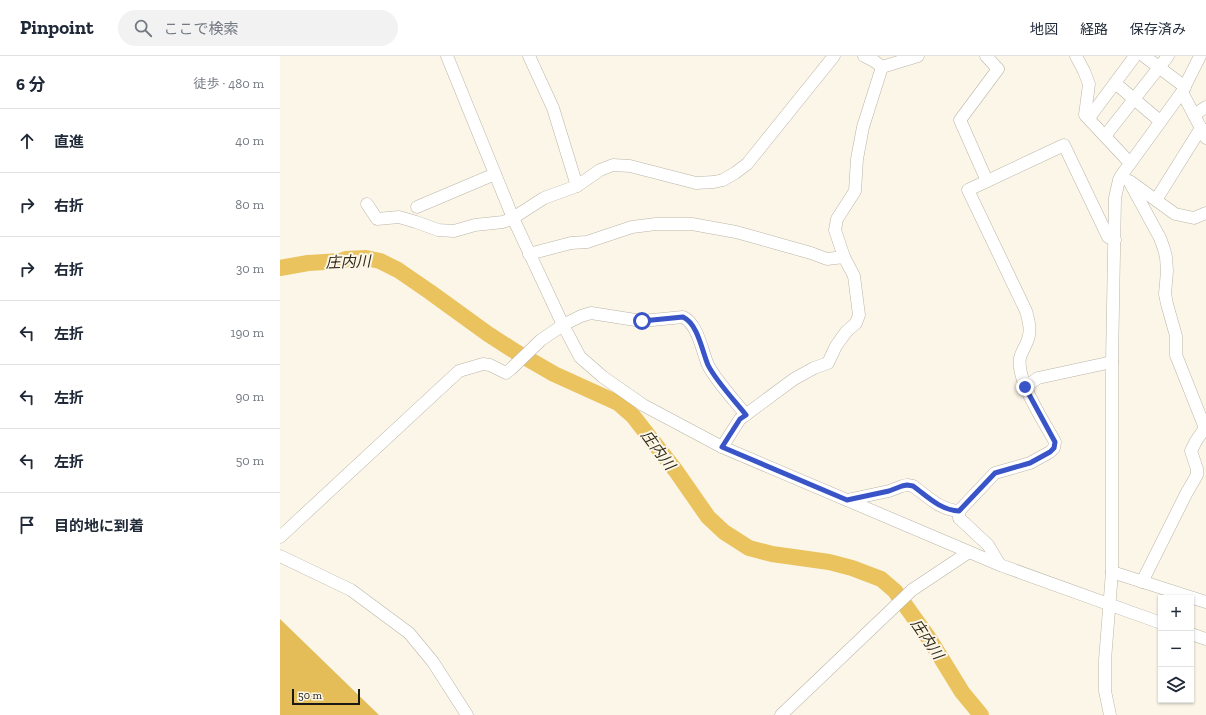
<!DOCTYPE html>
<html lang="ja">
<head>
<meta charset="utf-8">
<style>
	body { margin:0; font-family:"Zilla Slab","Noto Sans JP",serif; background:#f2f2f3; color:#1f2937 }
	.controls { position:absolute; right:12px; bottom:12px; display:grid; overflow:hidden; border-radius:0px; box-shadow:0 1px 3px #0004 }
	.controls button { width:36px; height:36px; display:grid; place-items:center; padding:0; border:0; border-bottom:1px solid #e0e1e3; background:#fff; color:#1f2937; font:20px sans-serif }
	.scale { position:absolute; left:12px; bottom:10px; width:68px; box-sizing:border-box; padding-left:4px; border:2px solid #1a1914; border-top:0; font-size:11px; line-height:14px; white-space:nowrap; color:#1a1914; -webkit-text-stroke:3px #fcf6e8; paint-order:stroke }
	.stop { position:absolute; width:12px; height:12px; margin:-9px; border:3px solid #3954c6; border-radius:50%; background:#fff }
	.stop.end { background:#3954c6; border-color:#fff; box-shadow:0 1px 4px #0008 }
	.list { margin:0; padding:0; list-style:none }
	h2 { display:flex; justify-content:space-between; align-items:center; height:52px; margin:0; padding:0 16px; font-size:17px }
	h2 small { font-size:13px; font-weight:400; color:#747a83 }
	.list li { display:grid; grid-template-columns:26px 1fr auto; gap:12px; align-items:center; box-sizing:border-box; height:64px; padding:0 16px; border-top:1px solid #e0e1e3 }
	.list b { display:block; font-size:15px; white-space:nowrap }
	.list em { font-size:13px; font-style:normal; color:#747a83 }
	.icon { flex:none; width:22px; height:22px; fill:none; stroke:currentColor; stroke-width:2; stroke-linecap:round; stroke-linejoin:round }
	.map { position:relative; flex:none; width:926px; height:659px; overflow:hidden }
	header { display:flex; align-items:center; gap:24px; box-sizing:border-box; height:56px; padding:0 20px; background:#fff; border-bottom:1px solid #e0e1e3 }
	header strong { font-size:19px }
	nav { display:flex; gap:22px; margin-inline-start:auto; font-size:14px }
	.search { width:280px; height:36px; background:#f2f2f3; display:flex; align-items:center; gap:10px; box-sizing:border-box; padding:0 14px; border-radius:22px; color:#747a83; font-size:15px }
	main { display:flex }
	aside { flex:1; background:#fff }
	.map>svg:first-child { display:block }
	.forest { fill:#e4bd58 }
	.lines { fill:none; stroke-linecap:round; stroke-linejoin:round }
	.river { stroke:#eac35e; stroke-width:16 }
	.minor-casing { stroke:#bab5a7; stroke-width:13 }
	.minor { stroke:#fff; stroke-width:12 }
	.route { stroke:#3954c6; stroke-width:5 }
	.labels { text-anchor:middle; stroke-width:4; stroke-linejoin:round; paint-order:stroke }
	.water-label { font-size:15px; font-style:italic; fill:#302917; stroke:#fcf6e8 }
</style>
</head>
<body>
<header>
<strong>Pinpoint</strong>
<div class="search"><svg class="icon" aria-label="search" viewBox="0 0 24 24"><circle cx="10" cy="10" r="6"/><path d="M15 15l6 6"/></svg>ここで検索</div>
<nav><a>地図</a><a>経路</a><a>保存済み</a></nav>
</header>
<main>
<aside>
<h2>6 分<small>徒歩 · 480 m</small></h2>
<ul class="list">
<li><svg class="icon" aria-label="ahead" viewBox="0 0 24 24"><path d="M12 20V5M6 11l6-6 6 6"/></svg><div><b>直進</b></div><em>40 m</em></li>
<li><svg class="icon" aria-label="right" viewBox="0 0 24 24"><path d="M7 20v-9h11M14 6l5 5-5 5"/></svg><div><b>右折</b></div><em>80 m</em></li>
<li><svg class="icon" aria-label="right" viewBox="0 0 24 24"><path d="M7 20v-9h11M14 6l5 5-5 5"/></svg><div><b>右折</b></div><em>30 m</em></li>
<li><svg class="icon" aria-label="left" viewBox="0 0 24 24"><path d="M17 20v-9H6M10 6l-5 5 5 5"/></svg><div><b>左折</b></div><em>190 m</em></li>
<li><svg class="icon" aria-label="left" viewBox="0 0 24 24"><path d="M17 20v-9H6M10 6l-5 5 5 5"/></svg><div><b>左折</b></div><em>90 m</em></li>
<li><svg class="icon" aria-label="left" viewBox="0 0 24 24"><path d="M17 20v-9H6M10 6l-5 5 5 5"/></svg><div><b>左折</b></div><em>50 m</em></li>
<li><svg class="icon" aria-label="arrive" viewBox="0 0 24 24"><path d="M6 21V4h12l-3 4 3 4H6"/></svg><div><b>目的地に到着</b></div></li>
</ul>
</aside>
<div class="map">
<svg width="926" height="659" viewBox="0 0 926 659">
	<rect width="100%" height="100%" fill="#fcf6e8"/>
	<polygon class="forest" points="0,563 99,659 0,659"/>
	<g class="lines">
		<polyline class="river" points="0,212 28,207 61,205 66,203 86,202 100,205 118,214 150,236 208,278 236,296 274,318 338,347 353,360 396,415 428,461 444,476 469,492 492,498 549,506 572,512 601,523 615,535 650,584 682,636 701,659"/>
		<g class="minor-casing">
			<g id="minor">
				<polyline points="167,0 233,162 283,269 300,301 323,321 363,349 442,391 720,509 881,567"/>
				<polyline points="249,0 273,52 297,130"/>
				<polyline points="584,0 594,5 602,11"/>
				<polyline points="706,0 718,13 680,64 707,125"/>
				<polyline points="796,0 804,15 809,28 805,59 850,107"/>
				<polyline points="864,0 905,31"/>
				<polyline points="602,11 638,0"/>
				<polyline points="835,27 880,65"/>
				<polyline points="902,36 926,82"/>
				<polyline points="914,59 926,51"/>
				<polyline points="809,62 855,0"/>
				<polyline points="825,80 888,0"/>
				<polyline points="849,125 880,182 884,193 886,201 887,215 885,238 887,248 896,280 896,299 925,372 916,385 911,395 917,413 917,419 906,438 862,526"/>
				<polyline points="851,126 895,158 914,162 926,157"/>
				<polyline points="876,144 921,72"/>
				<polyline points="87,148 97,163 119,161 136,166 158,174 174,175 195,169 223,166 233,162 264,142 297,130 320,114 333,109 350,110 416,127 434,126 443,124 455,117 467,108 554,0"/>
				<polyline points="137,151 215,118"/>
				<polyline points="249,198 291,187 307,186 352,171 376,168 412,168 456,176 531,197 547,203 564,201"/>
				<polyline points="745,331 758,322 832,306"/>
				<polyline points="442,391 460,363 514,323 534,312 548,307 556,290 566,276 576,267 579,259 574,220 564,201 555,174 557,163 575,135 577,103 583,71 602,11"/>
				<path d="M567 444 609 435 622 430 627 429 633 430C647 440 660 454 679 455"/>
				<path d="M0 481 179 315 203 308 210 309 226 317 231 313 261 284 283 269 301 260 311 257 362 265 403 261C418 268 422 295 428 309 436 325 455 345 466 359"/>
				<polyline points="0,500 71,534 129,577 153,606 187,659"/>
				<path d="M720 509 708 489 679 462V455L715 417 750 407 770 396 774 392 775 386C764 365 736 325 740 302 742 294 748 287 749 279 751 271 748 262 746 255L688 134 784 89 828 181 835 184"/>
				<polyline points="832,516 926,546"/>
				<polyline points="911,578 926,583"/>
				<polyline points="501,659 632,534 689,496"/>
				<polyline points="830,659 825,635 825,604 832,516 832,306 835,142 839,124 841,120 902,36 920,0"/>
			</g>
		</g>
		<use href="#minor" class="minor"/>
	</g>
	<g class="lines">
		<path class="route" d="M362 265 403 261C418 268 422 295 428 309 436 325 455 345 466 359L460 363 442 391 567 444 609 435 622 430 627 429 633 430C647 440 660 454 679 455L715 417 750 407 770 396 774 392 775 386 745 331"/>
	</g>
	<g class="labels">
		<g class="water-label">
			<text transform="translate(68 206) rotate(-2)" y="5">庄内川</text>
			<text transform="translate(378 394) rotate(53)" y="5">庄内川</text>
			<text transform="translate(647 583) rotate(56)" y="5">庄内川</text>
		</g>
	</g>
</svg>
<div class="controls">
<button>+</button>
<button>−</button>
<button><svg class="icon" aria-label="layers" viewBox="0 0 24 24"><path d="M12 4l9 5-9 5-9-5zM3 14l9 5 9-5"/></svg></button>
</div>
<div class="scale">50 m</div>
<div class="stop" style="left:362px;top:265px"></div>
<div class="stop end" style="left:745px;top:331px"></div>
</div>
</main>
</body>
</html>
